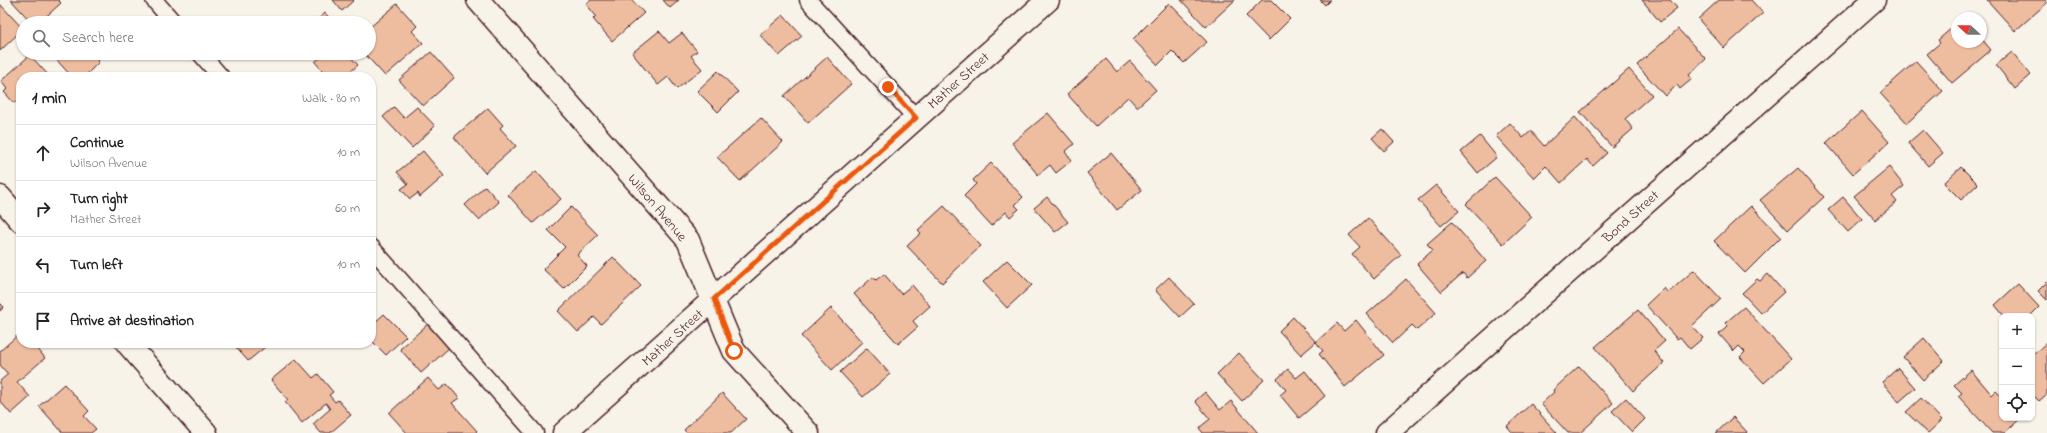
<!DOCTYPE html>
<html lang="en">
<head>
<meta charset="utf-8">
<style>
	body { margin:0; font-family:"Indie Flower",sans-serif; background:#f2f2f2; color:#222 }
	.controls { position:absolute; right:12px; bottom:12px; display:grid; overflow:hidden; border-radius:8px; box-shadow:0 1px 3px #0004 }
	.controls button { width:36px; height:36px; display:grid; place-items:center; padding:0; border:0; border-bottom:1px solid #e0e0e0; background:#fff; color:#222; font:20px sans-serif }
	.compass { position:absolute; left:1951px; top:12px; width:36px; height:36px; border-radius:50%; background:#fff; box-shadow:0 1px 3px #0004; rotate:292deg }
	.stop { position:absolute; width:12px; height:12px; margin:-9px; border:3px solid #ea580c; border-radius:50%; background:#fff }
	.stop.end { background:#ea580c; border-color:#fff; box-shadow:0 1px 4px #0008 }
	.list { margin:0; padding:0; list-style:none }
	h2 { display:flex; justify-content:space-between; align-items:center; height:52px; margin:0; padding:0 16px; font-size:17px }
	h2 small { font-size:13px; font-weight:400; color:#767676 }
	.list li { display:grid; grid-template-columns:26px 1fr auto; gap:12px; align-items:center; box-sizing:border-box; height:56px; padding:0 16px; border-top:1px solid #e0e0e0 }
	.list b { display:block; font-size:15px; white-space:nowrap }
	.list p { margin:0; font-size:13px; white-space:nowrap; color:#767676 }
	.list em { font-size:13px; font-style:normal; color:#767676 }
	.icon { flex:none; width:22px; height:22px; fill:none; stroke:currentColor; stroke-width:2; stroke-linecap:round; stroke-linejoin:round }
	.map { position:relative; flex:none; width:2047px; height:433px; overflow:hidden }
	.search { position:absolute; background:#fff; box-shadow:0 1px 3px #0004; left:16px; top:16px; width:360px; height:44px; display:flex; align-items:center; gap:10px; box-sizing:border-box; padding:0 14px; border-radius:22px; color:#767676; font-size:15px }
	.panel { position:absolute; background:#fff; box-shadow:0 1px 3px #0004; left:16px; top:72px; width:360px; height:276px; border-radius:16px }
	.map>svg:first-child { display:block }
	.building { fill:#eebc9f; stroke:#4a1f2b }
	.lines { fill:none; stroke-linecap:round; stroke-linejoin:round }
	.service-casing { stroke:#4a1f2b; stroke-width:19 }
	.minor-casing { stroke:#4a1f2b; stroke-width:25 }
	.service { stroke:#f7f3e8; stroke-width:16 }
	.minor { stroke:#f7f3e8; stroke-width:22 }
	.route { stroke:#ea580c; stroke-width:5 }
	.labels { text-anchor:middle; stroke-width:3; stroke-linejoin:round; paint-order:stroke }
	.street-label { font-size:14px; fill:#4a1f2b; stroke:#f7f3e8 }
</style>
</head>
<body>
<div class="map">
<svg width="2047" height="433" viewBox="0 0 2047 433">
	<rect width="100%" height="100%" fill="#f7f3e8"/>
	<filter id="ink" filterUnits="userSpaceOnUse"><feTurbulence type="fractalNoise" baseFrequency=".025" numOctaves="2"/><feDisplacementMap in="SourceGraphic" scale="8" xChannelSelector="R" yChannelSelector="G"/><feConvolveMatrix kernelMatrix="1 2 1 2 8 2 1 2 1" color-interpolation-filters="sRGB"/></filter>
	<g filter="url(#ink)">
		<g class="building">
			<polygon points="11,0 58,0 61,3 39,23 32,23"/>
			<polygon points="333,0 354,0 342,11"/>
			<polygon points="591,0 632,0 644,13 612,41 593,19 596,16 586,4"/>
			<polygon points="663,0 679,0 670,8"/>
			<polygon points="1181,0 1235,0 1206,27"/>
			<polygon points="1262,0 1271,0 1290,19 1269,40 1246,16"/>
			<polygon points="1320,0 1330,0 1325,5"/>
			<polygon points="1642,0 1670,0 1677,8 1660,22"/>
			<polygon points="1719,0 1751,0 1763,13 1724,48 1698,19"/>
			<polygon points="1987,0 2045,0 2047,3 2015,31"/>
			<polygon points="1169,3 1207,42 1184,63 1172,51 1158,65 1133,39"/>
			<polygon points="0,4 23,29 0,51"/>
			<polygon points="397,4 417,26 412,31 423,43 385,76 364,53 369,53 369,28"/>
			<polygon points="325,13 334,23 314,23"/>
			<polygon points="783,15 802,36 779,56 760,35"/>
			<polygon points="1957,19 1957,42 1981,42 1981,38 1991,50 1952,83 1927,54 1940,43 1938,40 1954,26 1952,23"/>
			<polygon points="1678,29 1706,59 1689,75 1692,79 1680,89 1677,85 1665,96 1637,65"/>
			<polygon points="659,31 669,43 682,33 697,51 691,56 702,69 677,89 668,77 658,85 632,53"/>
			<polygon points="431,52 454,78 423,106 399,80"/>
			<polygon points="2012,52 2031,75 2015,89 1996,65"/>
			<polygon points="58,53 90,53 99,62 84,77 72,77 54,57"/>
			<polygon points="325,53 347,53 358,65 344,77 328,77 315,62"/>
			<polygon points="30,55 50,77 21,77 21,105 17,101 14,103 4,92 7,89 1,81"/>
			<polygon points="827,57 851,84 808,123 784,96"/>
			<polygon points="1106,59 1117,72 1130,61 1156,90 1137,107 1128,97 1096,126 1067,94"/>
			<polygon points="1916,61 1943,91 1907,123 1880,93"/>
			<polygon points="1629,69 1652,95 1625,119 1633,129 1612,147 1580,112"/>
			<polygon points="718,71 738,92 718,112 697,91"/>
			<polygon points="394,107 404,118 417,107 435,126 412,148 383,117"/>
			<polygon points="488,108 503,125 500,128 516,146 485,173 454,137"/>
			<polygon points="1862,111 1889,142 1853,174 1826,143"/>
			<polygon points="1048,113 1074,144 1065,152 1072,160 1056,173 1050,165 1038,175 1012,143"/>
			<polygon points="1575,117 1607,153 1593,166 1587,159 1561,183 1546,166 1534,178 1496,136 1510,123 1523,138 1531,131 1544,146"/>
			<polygon points="761,118 783,142 740,181 717,157"/>
			<polygon points="1382,129 1394,142 1384,151 1372,138"/>
			<polygon points="1923,130 1943,153 1928,166 1908,143"/>
			<polygon points="1480,136 1497,157 1478,173 1461,152"/>
			<polygon points="423,151 444,176 420,197 418,193 410,199 401,189 408,184 397,172"/>
			<polygon points="1111,153 1142,190 1117,210 1087,173"/>
			<polygon points="991,163 1023,197 1015,205 1019,209 1010,217 1006,212 991,226 964,196 976,184 973,180"/>
			<polygon points="1889,167 1904,186 1892,196 1897,202 1875,220 1854,196"/>
			<polygon points="1961,167 1978,184 1961,200 1944,183"/>
			<polygon points="1798,168 1824,197 1788,230 1760,200"/>
			<polygon points="536,171 561,199 533,223 508,195"/>
			<polygon points="1495,177 1532,217 1503,244 1466,204"/>
			<polygon points="1436,185 1459,211 1441,226 1418,200"/>
			<polygon points="485,186 499,202 479,220 465,205"/>
			<polygon points="1047,197 1068,222 1055,232 1034,208"/>
			<polygon points="1843,197 1862,219 1848,232 1828,210"/>
			<polygon points="944,206 981,246 942,283 907,246 921,233 918,230"/>
			<polygon points="1751,206 1781,237 1745,273 1714,241"/>
			<polygon points="571,207 598,235 577,255 587,266 564,289 543,269 565,247 548,230"/>
			<polygon points="1368,218 1401,255 1374,279 1352,254 1360,247 1349,235"/>
			<polygon points="1452,222 1486,261 1467,278 1463,273 1441,292 1417,264 1433,250 1427,244"/>
			<polygon points="613,257 641,286 601,324 594,317 578,332 558,311"/>
			<polygon points="1007,260 1032,285 1007,308 983,282"/>
			<polygon points="1694,270 1721,299 1692,326 1703,338 1690,349 1680,337 1677,339 1646,305 1664,288 1668,293"/>
			<polygon points="884,274 901,294 912,285 930,306 913,321 918,327 898,344 854,294 873,277 876,280"/>
			<polygon points="1768,274 1784,292 1761,313 1742,293 1757,279 1760,281"/>
			<polygon points="1169,277 1194,304 1180,317 1155,290"/>
			<polygon points="1406,279 1436,313 1417,330 1412,325 1393,343 1367,314"/>
			<polygon points="2047,282 2047,300 2038,291"/>
			<polygon points="2018,284 2039,307 2030,316 2004,316 1995,305"/>
			<polygon points="0,303 4,307 0,311"/>
			<polygon points="1744,307 1791,359 1764,383 1740,357 1745,352 1739,346 1734,351 1719,334 1728,326 1725,323"/>
			<polygon points="831,308 862,342 832,370 801,336"/>
			<polygon points="1638,310 1665,341 1654,351 1664,363 1633,391 1595,347"/>
			<polygon points="384,314 406,336 386,355 371,340 371,326"/>
			<polygon points="1293,317 1316,342 1301,355 1279,331"/>
			<polygon points="1356,320 1384,355 1345,387 1319,354 1323,351 1316,342 1337,323 1344,331"/>
			<polygon points="429,323 450,347 421,373 400,349"/>
			<polygon points="19,334 21,343 33,343 45,358 17,382 30,397 11,414 0,401 0,381 8,374 0,365 0,351"/>
			<polygon points="1924,338 1944,361 1923,380 1903,357"/>
			<polygon points="2047,342 2047,394 2039,401 2032,394 2032,356"/>
			<polygon points="232,343 270,343 248,361"/>
			<polygon points="867,348 890,374 863,397 840,372"/>
			<polygon points="1239,353 1264,380 1242,401 1217,374"/>
			<polygon points="296,359 313,378 318,374 333,392 329,395 335,402 338,400 351,415 330,433 321,433 313,424 330,409 326,403 302,423 285,402 288,400 271,380"/>
			<polygon points="1579,366 1613,403 1580,433 1568,433 1541,404 1554,392 1553,390"/>
			<polygon points="1898,368 1915,388 1899,402 1882,382"/>
			<polygon points="1288,369 1296,378 1305,371 1325,396 1299,418 1280,395 1286,390 1277,379"/>
			<polygon points="1971,370 1992,395 1996,391 2002,397 2002,418 2021,418 2004,433 1992,433 1958,396 1962,393 1954,385"/>
			<polygon points="428,378 439,390 447,384 459,398 452,403 477,431 475,433 407,433 389,413"/>
			<polygon points="64,384 89,411 84,416 96,429 91,433 63,433 39,406"/>
			<polygon points="1205,392 1220,410 1231,401 1258,433 1203,433 1199,428 1210,419 1195,401"/>
			<polygon points="722,393 746,419 731,433 687,433 684,430"/>
			<polygon points="1626,398 1645,419 1632,432 1612,411"/>
			<polygon points="1921,398 1942,420 1928,433 1906,412"/>
			<polygon points="1531,404 1557,433 1513,433 1507,426"/>
			<polygon points="1733,417 1748,433 1716,433"/>
		</g>
		<g class="lines">
			<g class="service-casing">
				<g id="service">
					<polyline points="154,0 174,23"/>
					<polyline points="808,0 916,118"/>
					<polyline points="200,53 221,77"/>
					<polyline points="371,247 535,433"/>
				</g>
			</g>
			<g class="minor-casing">
				<g id="minor">
					<polyline points="478,0 688,240 734,351 808,433"/>
					<polyline points="0,197 21,221"/>
					<polyline points="127,343 206,433"/>
					<polyline points="564,433 1048,0"/>
					<polyline points="1387,433 1874,0"/>
				</g>
			</g>
			<use href="#service" class="service"/>
			<use href="#minor" class="minor"/>
		</g>
	</g>
	<g class="lines" filter="url(#ink)">
		<polyline class="route" points="734,351 714,299 916,118 888,87"/>
	</g>
	<g class="labels">
		<g class="street-label">
			<text transform="translate(958 80) rotate(-42)" y="5">Mather Street</text>
			<text transform="translate(658 207) rotate(50)" y="5">Wilson Avenue</text>
			<text transform="translate(1630 216) rotate(-42)" y="5">Bond Street</text>
			<text transform="translate(672 337) rotate(-42)" y="5">Mather Street</text>
		</g>
	</g>
</svg>
<div class="controls">
<button>+</button>
<button>−</button>
<button><svg class="icon" aria-label="locate" viewBox="0 0 24 24"><circle cx="12" cy="12" r="6"/><path d="M12 2v4M12 18v4M2 12h4M18 12h4"/></svg></button>
</div>
<svg class="compass" viewBox="-18 -18 36 36"><path d="M0-13l5 13h-10z" fill="#e53935"/><path d="M0 13l5-13h-10z" fill="#767676"/></svg>
<div class="stop" style="left:734px;top:351px"></div>
<div class="stop end" style="left:888px;top:87px"></div>
<div class="search"><svg class="icon" aria-label="search" viewBox="0 0 24 24"><circle cx="10" cy="10" r="6"/><path d="M15 15l6 6"/></svg>Search here</div>
<section class="panel">
<h2>1 min<small>Walk · 80 m</small></h2>
<ul class="list">
<li><svg class="icon" aria-label="ahead" viewBox="0 0 24 24"><path d="M12 20V5M6 11l6-6 6 6"/></svg><div><b>Continue</b><p>Wilson Avenue</p></div><em>10 m</em></li>
<li><svg class="icon" aria-label="right" viewBox="0 0 24 24"><path d="M7 20v-9h11M14 6l5 5-5 5"/></svg><div><b>Turn right</b><p>Mather Street</p></div><em>60 m</em></li>
<li><svg class="icon" aria-label="left" viewBox="0 0 24 24"><path d="M17 20v-9H6M10 6l-5 5 5 5"/></svg><div><b>Turn left</b></div><em>10 m</em></li>
<li><svg class="icon" aria-label="arrive" viewBox="0 0 24 24"><path d="M6 21V4h12l-3 4 3 4H6"/></svg><div><b>Arrive at destination</b></div></li>
</ul>
</section>
</div>
</body>
</html>
